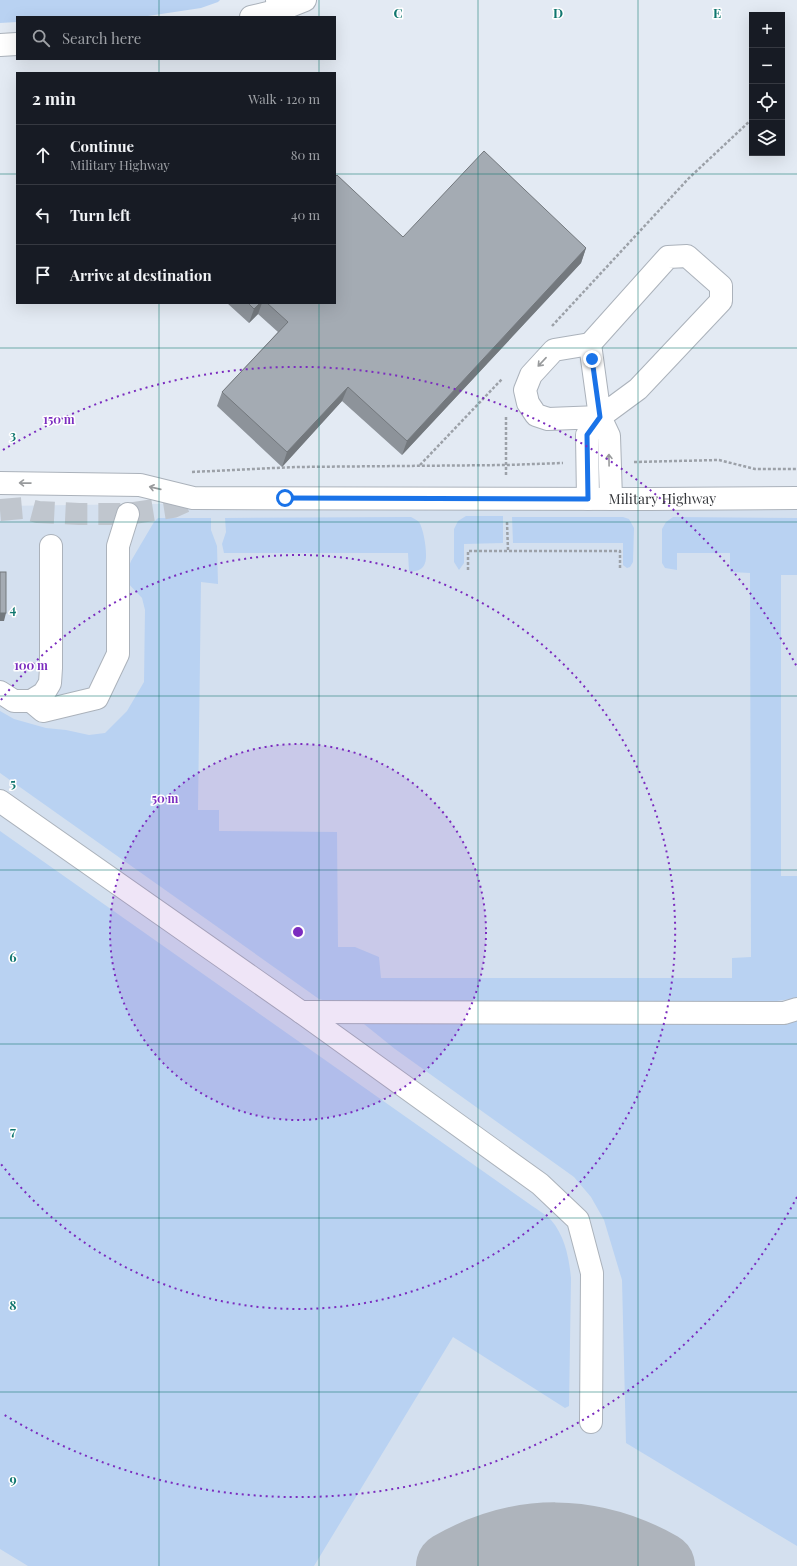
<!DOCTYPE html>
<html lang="en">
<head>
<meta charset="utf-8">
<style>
	body { margin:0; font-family:"Playfair Display",serif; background:#242831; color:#f1f3f6 }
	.controls { position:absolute; right:12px; top:12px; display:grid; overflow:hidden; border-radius:0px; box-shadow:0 4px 16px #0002 }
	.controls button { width:36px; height:36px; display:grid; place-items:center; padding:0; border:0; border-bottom:1px solid #363941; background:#171b24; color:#f1f3f6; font:20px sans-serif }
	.stop { position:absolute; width:12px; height:12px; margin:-9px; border:3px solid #1a73e8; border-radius:50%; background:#fff }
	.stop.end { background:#1a73e8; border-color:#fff; box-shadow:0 1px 4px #0008 }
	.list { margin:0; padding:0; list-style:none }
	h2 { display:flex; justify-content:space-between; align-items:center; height:52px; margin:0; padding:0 16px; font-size:17px }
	h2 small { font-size:13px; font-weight:400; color:#9ea1a6 }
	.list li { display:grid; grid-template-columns:26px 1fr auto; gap:12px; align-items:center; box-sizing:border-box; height:60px; padding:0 16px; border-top:1px solid #363941 }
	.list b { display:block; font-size:15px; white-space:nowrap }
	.list p { margin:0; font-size:13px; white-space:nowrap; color:#9ea1a6 }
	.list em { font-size:13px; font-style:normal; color:#9ea1a6 }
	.icon { flex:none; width:22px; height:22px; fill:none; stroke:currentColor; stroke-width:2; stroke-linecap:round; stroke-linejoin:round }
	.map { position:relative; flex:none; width:797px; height:1566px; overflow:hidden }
	.search { position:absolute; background:#171b24; box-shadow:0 4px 16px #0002; left:16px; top:16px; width:320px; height:44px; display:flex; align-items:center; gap:10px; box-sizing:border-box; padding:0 14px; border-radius:0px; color:#9ea1a6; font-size:15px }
	.panel { position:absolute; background:#171b24; box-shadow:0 4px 16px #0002; left:16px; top:72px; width:320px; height:232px; border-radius:0px }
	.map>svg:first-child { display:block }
	.built { fill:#d4e0ef }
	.grass { fill:#b9d2f2 }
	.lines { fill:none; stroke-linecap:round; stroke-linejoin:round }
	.taxiway { stroke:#aeb4bc; stroke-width:68 }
	.minor-tunnel { stroke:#c0c6ce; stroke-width:22; stroke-dasharray:22 11; stroke-linecap:butt }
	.minor-casing { stroke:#abb2bb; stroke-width:24 }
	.highway-casing { stroke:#abb2bb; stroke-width:24 }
	.path { stroke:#9ca1a8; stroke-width:2.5; stroke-dasharray:3 2; stroke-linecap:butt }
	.minor { stroke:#fff; stroke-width:22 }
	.highway { stroke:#fff; stroke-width:22 }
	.wall { fill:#8d939a }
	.shaded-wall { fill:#73787d }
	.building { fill:#a4abb3; stroke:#73787d }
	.oneway { stroke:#989a9c }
	.route { stroke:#1a73e8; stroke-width:5 }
	.grid { fill:none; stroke:#0f766e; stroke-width:1; stroke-opacity:0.55 }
	.ring { fill:none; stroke:#7b2cbf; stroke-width:2; stroke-dasharray:2 4 }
	.labels { text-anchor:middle; stroke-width:3; stroke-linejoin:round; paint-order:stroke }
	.street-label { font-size:14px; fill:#323438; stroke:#fff }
	.grid-label { font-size:13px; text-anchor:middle; font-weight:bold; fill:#0f766e; stroke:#fff; stroke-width:3; stroke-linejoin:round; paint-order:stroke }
	.centre { fill:#7b2cbf; stroke:#fff; stroke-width:2 }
	.ring-label { font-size:12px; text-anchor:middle; font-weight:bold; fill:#7b2cbf; stroke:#fff; stroke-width:3; stroke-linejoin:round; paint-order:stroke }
</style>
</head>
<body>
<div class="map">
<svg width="797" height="1566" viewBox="0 0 797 1566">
	<rect width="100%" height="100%" fill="#e3eaf3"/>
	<polygon class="built" points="797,498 797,1566 0,1566 0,506 505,499"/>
	<g class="grass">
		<polygon points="0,0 220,0 218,2 201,8 148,16 17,17 17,22 0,23"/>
		<polygon points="466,516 503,516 503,543 464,544 464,563 459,570 454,562 454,529 458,521"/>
		<path d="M411 517C413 518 417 520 419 522 424 529 428 556 425 563 423 570 416 572 409 571L408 553H224L222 544 226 532 225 518Z"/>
		<polygon points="512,517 623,517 629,519 634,528 633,562 630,567 627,568 623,565 623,543 513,543"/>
		<polygon points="673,517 797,518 797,575 781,575 781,876 797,876 797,998 750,1005 333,1003 319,999 0,773 0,711 14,719 46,728 66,730 89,735 105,733 127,711 144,682 145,610 142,598 124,579 131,561 154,522 158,518 211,518 211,530 217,546 218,584 201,582 198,810 219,810 219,831 337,832 338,947 355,947 379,957 381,978 732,978 732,958 751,957 750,573 730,572 730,553 677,553 677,570 665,568 662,563 662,529 666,522"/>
		<path d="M0 831 528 1203C535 1208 545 1214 551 1220 565 1236 569 1258 571 1278L569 1406 565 1408 453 1337 314 1566H28L0 1549Z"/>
		<polygon points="797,1019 797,1546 626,1443 622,1280 604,1220 591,1197 574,1177 395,1049 359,1020"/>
	</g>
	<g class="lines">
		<path class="taxiway" d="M450 1566C519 1526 592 1527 661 1566"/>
		<polyline class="minor-tunnel" points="0,510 23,508 38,512 79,514 128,514 173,507 193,498"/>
		<g class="minor-casing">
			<g id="minor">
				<polyline points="251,17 280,10 305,0"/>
				<polyline points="0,45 17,44"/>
				<polyline points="600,417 638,389 721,301 721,286 687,256 668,257 590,344 600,417 609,436 611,499"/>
				<path id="s1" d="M0 483 140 485 193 498 648 499 797 498"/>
				<polyline points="588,499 587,435 600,417 548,419 536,415 528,403 525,390 531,375 554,350 590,344"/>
				<polyline points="0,692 14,701 31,701 44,693 50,683 51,668 51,546"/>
				<polyline points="31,701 43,711 97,698 118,654 118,546 128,514"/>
				<polyline points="0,801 301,1012 540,1184 578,1220 592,1273 591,1422"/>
				<polyline points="301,1012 784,1013 797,1009"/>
			</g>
		</g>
		<g class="highway-casing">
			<polyline id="highway" points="277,0 280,10"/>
		</g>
		<g class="path">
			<polyline points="552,326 689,178 752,119"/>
			<polyline points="634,462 719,460 755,469 797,469"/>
			<polyline points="420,465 502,379"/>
			<polyline points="192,472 295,467 507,465 563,463"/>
			<polyline points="506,475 506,415"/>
			<polyline points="507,522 508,550"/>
			<polyline points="468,570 468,551 620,551 620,570"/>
		</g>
		<use href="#minor" class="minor"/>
		<use href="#highway" class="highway"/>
	</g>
	<polygon class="wall" points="403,237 586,248 581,263 402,455 342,401 282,467 217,406 222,392 278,332 258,314 249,323 227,303 335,303"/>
	<g class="shaded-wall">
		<polygon points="586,248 581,263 402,455 407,441"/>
		<polygon points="260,303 262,303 258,314 249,323 254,309"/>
		<polygon points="348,387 342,401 282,467 287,452"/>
		<polygon points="0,613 6,613 4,621 0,621"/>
	</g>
	<g class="building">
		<polygon points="484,151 586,248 407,441 348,387 287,452 222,392 288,322 267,303 335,303 335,177 337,175 403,237"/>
		<polygon points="248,303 260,303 254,309"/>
		<rect x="0" y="572" width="6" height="41"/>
	</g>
	<defs><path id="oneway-shaft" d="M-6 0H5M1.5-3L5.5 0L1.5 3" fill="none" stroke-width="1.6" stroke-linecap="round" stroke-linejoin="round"/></defs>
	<g class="oneway">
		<use href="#oneway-shaft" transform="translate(542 362) rotate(133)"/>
		<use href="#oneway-shaft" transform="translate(609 460) rotate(-91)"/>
		<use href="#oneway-shaft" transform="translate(25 483) rotate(-179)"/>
		<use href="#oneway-shaft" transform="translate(155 488) rotate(-167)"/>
	</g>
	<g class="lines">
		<polyline class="route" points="285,498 588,499 587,435 600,417 592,359"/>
	</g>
	<path class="grid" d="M159 0V17M319 0V17M478 0V1566M638 0V1566M159 59V73M319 59V73M0 174H17M335 174H797M159 303V1566M319 303V1566M0 348H797M0 522H797M0 696H797M0 870H797M0 1044H797M0 1218H797M0 1392H797"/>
	<circle cx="298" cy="932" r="188" fill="#7b2cbf" fill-opacity=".12"/>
	<g class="ring">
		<circle cx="298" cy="932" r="188"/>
		<path d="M1 700A377 377 0 1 1 1 1164"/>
		<path d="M797 1197A565 565 0 0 1 3 1414M3 450A565 565 0 0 1 797 667"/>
	</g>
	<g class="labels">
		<g class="street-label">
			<text dy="5" stroke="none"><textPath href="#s1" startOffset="664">Military Highway</textPath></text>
		</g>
	</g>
	<g class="grid-label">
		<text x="398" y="18">C</text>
		<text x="558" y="18">D</text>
		<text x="717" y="18">E</text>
		<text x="13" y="440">3</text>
		<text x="13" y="614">4</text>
		<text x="13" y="788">5</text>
		<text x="13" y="962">6</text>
		<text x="13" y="1136">7</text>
		<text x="13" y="1310">8</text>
		<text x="13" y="1484">9</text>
	</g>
	<circle cx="298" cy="932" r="6" class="centre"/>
	<g class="ring-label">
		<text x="59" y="424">150 m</text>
		<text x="31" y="670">100 m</text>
		<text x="165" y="803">50 m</text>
	</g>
</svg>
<div class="controls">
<button>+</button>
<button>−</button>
<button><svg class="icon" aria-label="locate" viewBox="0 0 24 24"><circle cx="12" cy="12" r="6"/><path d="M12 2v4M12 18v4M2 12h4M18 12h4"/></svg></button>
<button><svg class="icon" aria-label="layers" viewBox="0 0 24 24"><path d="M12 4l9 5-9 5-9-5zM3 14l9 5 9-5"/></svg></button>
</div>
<div class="stop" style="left:285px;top:498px"></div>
<div class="stop end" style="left:592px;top:359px"></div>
<div class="search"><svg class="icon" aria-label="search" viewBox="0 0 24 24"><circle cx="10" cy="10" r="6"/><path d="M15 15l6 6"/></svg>Search here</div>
<section class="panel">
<h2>2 min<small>Walk · 120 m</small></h2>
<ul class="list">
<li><svg class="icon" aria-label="ahead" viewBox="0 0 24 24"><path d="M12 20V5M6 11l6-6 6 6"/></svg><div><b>Continue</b><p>Military Highway</p></div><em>80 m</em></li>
<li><svg class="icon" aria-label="left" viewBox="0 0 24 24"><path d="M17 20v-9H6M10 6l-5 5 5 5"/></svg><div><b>Turn left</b></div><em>40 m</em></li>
<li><svg class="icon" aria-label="arrive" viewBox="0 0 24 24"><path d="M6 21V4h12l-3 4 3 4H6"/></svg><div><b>Arrive at destination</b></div></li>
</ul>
</section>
</div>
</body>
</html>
